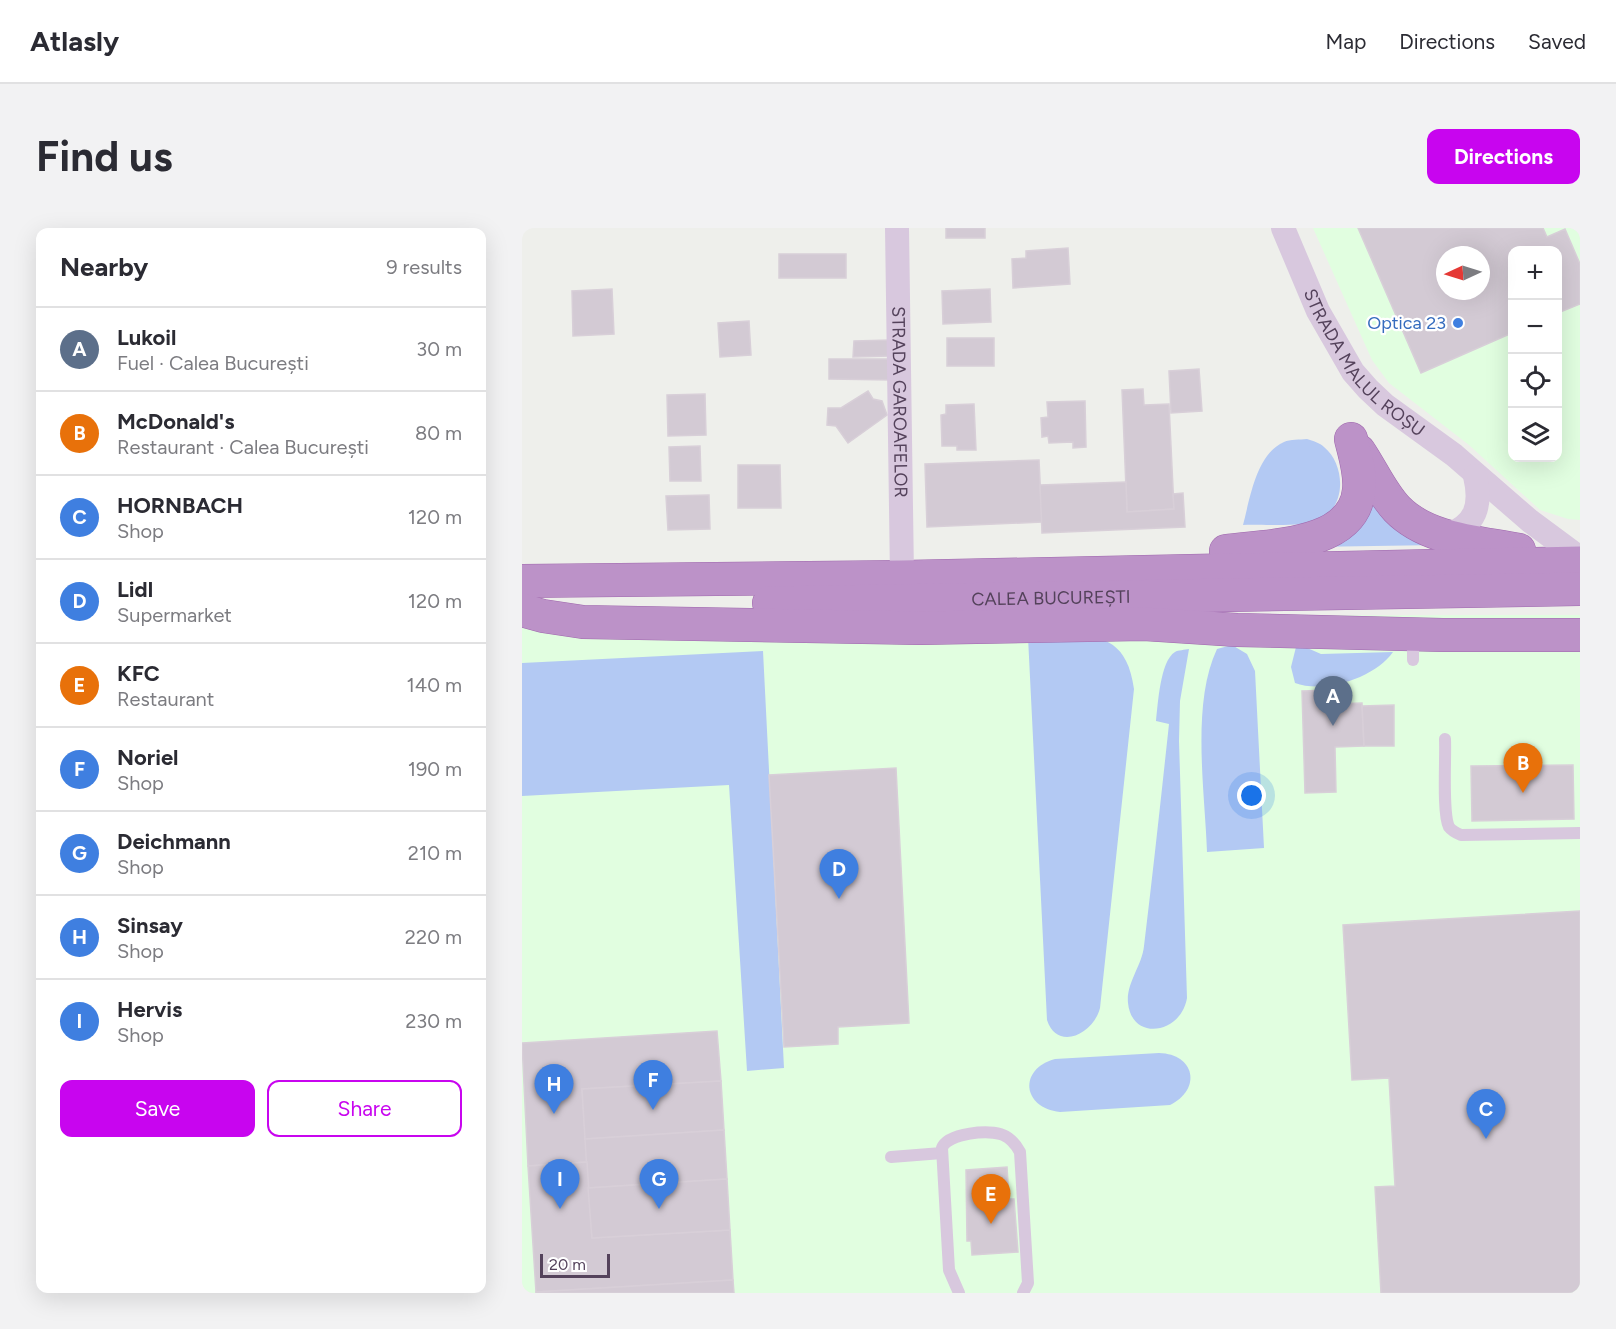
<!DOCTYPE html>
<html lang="en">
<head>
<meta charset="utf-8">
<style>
	body { margin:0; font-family:Figtree,sans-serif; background:#f2f2f3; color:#2b2b33 }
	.controls { position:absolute; right:18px; top:18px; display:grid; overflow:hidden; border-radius:12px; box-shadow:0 6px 24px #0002 }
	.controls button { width:54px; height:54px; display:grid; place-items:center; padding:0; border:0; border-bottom:2px solid #e1e1e2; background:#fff; color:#2b2b33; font:30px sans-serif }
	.compass { position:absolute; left:914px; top:18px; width:54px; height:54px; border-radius:50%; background:#fff; box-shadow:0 6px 24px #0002; rotate:266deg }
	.scale { position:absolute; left:18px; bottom:15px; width:70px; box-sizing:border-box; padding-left:6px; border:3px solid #54425b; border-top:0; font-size:16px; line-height:21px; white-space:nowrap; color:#54425b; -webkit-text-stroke:4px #fff; paint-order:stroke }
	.you { position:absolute; left:730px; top:568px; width:21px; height:21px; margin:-15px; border:4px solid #fff; border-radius:50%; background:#1a73e8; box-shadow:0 0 0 9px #1a73e833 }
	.badge { display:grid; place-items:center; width:39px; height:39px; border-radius:50%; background:#c805ef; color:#fff; font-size:20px; font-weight:700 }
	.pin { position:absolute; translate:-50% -50px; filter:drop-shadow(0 2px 3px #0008) }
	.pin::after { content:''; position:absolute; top:32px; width:21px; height:18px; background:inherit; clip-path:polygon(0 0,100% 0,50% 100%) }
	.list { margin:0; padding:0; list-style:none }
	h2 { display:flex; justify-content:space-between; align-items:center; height:78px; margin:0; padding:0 24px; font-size:26px }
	h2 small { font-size:20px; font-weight:400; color:#7c7c81 }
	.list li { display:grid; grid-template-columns:39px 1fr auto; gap:18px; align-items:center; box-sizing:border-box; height:84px; padding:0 24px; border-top:2px solid #e1e1e2 }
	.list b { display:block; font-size:22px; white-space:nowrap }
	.list p { margin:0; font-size:20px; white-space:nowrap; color:#7c7c81 }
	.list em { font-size:20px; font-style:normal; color:#7c7c81 }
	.actions { display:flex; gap:12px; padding:18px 24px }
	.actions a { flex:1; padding:14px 0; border:2px solid #c805ef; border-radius:12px; text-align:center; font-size:21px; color:#c805ef }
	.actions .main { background:#c805ef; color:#fff }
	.icon { flex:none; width:33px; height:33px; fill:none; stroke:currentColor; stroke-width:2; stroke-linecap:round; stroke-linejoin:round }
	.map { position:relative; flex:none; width:1058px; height:1065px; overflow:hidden; border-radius:12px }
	header { display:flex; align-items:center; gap:36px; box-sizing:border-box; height:84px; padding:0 30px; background:#fff; border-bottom:2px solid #e1e1e2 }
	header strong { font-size:28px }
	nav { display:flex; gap:33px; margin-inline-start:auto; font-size:21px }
	.intro { display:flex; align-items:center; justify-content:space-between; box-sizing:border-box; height:144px; padding:0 36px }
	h1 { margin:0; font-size:42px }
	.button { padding:15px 27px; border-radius:12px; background:#c805ef; color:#fff; font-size:21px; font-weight:700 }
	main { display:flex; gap:36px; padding:0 36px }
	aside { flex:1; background:#fff; border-radius:12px; box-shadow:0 6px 24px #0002 }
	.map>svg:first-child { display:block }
	.commercial { fill:#e1fee0; fill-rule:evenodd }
	.green { fill:#b3c9f3 }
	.building { fill:#d3cad4; stroke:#d8cfd8; stroke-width:1.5; fill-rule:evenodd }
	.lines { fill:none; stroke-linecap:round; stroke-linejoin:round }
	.trunk-casing { stroke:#9f68ad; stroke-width:34 }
	.service { stroke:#d8c8de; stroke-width:12 }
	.minor { stroke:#d8c8de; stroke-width:24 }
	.trunk { stroke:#bc92c8; stroke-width:33 }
	.shop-dot { fill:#3f7fe0; stroke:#fff; stroke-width:2 }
	.labels { text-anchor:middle; stroke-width:4.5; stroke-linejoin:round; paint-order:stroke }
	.shop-label { font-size:18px; fill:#366cbe; stroke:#fff; text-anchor:end }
	.street-label { font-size:18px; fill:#54425b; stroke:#fff }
</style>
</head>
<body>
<header>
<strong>Atlasly</strong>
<nav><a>Map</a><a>Directions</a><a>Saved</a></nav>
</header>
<div class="intro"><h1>Find us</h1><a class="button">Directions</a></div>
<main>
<aside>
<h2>Nearby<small>9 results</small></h2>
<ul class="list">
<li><span class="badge" style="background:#5c6f8a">A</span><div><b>Lukoil</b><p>Fuel · Calea București</p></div><em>30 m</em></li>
<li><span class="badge" style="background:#e8710a">B</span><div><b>McDonald's</b><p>Restaurant · Calea București</p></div><em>80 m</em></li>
<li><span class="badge" style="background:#3f7fe0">C</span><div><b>HORNBACH</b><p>Shop</p></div><em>120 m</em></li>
<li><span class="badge" style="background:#3f7fe0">D</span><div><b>Lidl</b><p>Supermarket</p></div><em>120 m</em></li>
<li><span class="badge" style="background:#e8710a">E</span><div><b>KFC</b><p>Restaurant</p></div><em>140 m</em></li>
<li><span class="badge" style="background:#3f7fe0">F</span><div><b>Noriel</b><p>Shop</p></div><em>190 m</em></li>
<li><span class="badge" style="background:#3f7fe0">G</span><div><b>Deichmann</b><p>Shop</p></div><em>210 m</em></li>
<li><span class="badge" style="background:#3f7fe0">H</span><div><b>Sinsay</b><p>Shop</p></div><em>220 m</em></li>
<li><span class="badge" style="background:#3f7fe0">I</span><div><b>Hervis</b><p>Shop</p></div><em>230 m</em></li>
</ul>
<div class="actions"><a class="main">Save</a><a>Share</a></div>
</aside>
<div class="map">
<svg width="1058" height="1065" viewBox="0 0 1058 1065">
	<rect width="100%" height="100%" fill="#eeefeb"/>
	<g class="commercial">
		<path d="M791 0H1058V292L1046 291 1018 282 947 217 867 155 850 132ZM990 22H1036V230H990ZM923 27H959V63H923Z"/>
		<polygon points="1058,387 1058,1065 0,1065 0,389"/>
	</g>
	<g class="green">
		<path d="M785 211C791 213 798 215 802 219 823 236 825 277 799 291 782 300 742 296 721 297 728 271 734 226 762 214 768 211 778 212 785 211Z"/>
		<polygon points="848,259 916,317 788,319"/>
		<path d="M506 409C558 410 603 394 612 461L578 780C571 807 535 823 525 792Z"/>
		<path d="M710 417 725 426 733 443 742 620 685 624C683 564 669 476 695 421Z"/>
		<path d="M774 419H783L799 426 871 424C853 450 802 466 773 455L769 439Z"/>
		<path d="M667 421 658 473 657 513 665 770C659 806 610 814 606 775 604 755 620 738 622 718 631 644 639 570 647 496L634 493C636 477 638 433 653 424 656 422 663 422 667 421Z"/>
		<polygon points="241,423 262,840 225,843 207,557 0,568 0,435"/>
		<path d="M637 825C673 826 680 861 648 877L538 884C500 880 496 841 533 831Z"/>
	</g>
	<g class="building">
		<rect x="424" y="0" width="39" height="10"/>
		<path d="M836 0H1021L1025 9 1043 1 1058 36V76L1036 85V22H990V105L899 145ZM923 27H959V63H923Z"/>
		<polygon points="546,20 548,56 491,60 490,31 504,30 504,23"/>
		<rect x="257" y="26" width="67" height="24"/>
		<polygon points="90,61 92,106 51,108 50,63"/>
		<polygon points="468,61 469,94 421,96 420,63"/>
		<polygon points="227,93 229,127 198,129 196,95"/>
		<rect x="425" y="110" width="47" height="28"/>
		<polygon points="368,112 368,128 331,129 332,113"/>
		<polygon points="307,131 369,131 369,152 307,151"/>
		<polygon points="677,141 680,183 649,185 647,143"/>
		<polygon points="621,161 622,177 647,176 652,281 605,284 600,162"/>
		<polygon points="346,163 351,171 360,173 365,187 326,215 314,198 305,197 306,180 319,180"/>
		<polygon points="183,166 184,207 146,208 145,167"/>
		<polygon points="563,173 564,219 551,220 551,214 527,215 526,208 520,209 519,190 526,189 525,174"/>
		<polygon points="452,176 454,222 435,222 435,218 420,218 419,187 424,186 424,177"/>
		<polygon points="178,218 179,253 148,253 147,219"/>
		<polygon points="517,232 520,294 405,299 403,236"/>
		<polygon points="216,237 258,237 259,280 216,280"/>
		<polygon points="604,254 605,284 652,281 651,266 661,265 663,299 520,305 518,257"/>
		<polygon points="187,267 188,301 146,302 144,268"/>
		<polygon points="812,462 812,476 840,475 842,518 813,519 814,564 783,565 780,463"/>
		<polygon points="872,477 872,518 842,518 840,478"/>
		<polygon points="1051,537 1052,591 950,593 949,538"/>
		<polygon points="374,540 387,795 316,799 316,816 262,819 247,547"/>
		<polygon points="1058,683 1058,1065 859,1065 853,959 873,958 867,850 830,852 821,697"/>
		<polygon points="195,803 199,853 60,861 65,934 6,938 0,815"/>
		<polygon points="199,853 202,902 63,911 60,861"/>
		<polygon points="202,902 205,951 66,960 63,911"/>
		<polygon points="65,934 70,1010 208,1002 211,1052 14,1064 6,938"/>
		<polygon points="485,939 487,971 492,971 496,1024 450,1027 449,1013 445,1013 444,942"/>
		<polygon points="205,951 208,1002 70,1010 66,960"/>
		<polygon points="211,1052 212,1065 14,1065 14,1064"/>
	</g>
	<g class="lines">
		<g class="trunk-casing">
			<g id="trunk">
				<path d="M837 223C850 242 859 264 875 281 905 312 956 314 997 322"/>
				<path d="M704 323C747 317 832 319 837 262 839 245 833 228 829 211"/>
				<polyline points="0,353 380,349 1058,335"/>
				<path id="s3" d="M247 375 1058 361"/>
				<polyline points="0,382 21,388 61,394 398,400 622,396 715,402 921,407 1058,407"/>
			</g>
		</g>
		<g class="service">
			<polyline points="891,406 891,432"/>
			<path d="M923 511C924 529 920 585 927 599 930 603 934 605 939 607L1058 605"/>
			<polyline points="369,929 420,925"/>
			<path d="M437 1065 427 1042 420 920C425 905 469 901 481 907 489 910 494 917 498 924L506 1055 501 1065"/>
		</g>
		<g class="minor">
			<path id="s1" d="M375 0 380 349"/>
			<path id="s2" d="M761 0 796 83 831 144 846 161 863 177 932 227 1008 293 1058 330"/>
			<path d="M924 308C954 297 960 278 953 248"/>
		</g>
		<use href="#trunk" class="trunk"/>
	</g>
	<circle class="shop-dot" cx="936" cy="95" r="6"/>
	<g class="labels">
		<g class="shop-label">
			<text x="924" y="101">Optica 23</text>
		</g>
		<g class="street-label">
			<text dy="6" stroke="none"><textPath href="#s2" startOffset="160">STRADA MALUL ROȘU</textPath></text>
			<text dy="6" stroke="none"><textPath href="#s1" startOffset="174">STRADA GAROAFELOR</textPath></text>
			<text dy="6" stroke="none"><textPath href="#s3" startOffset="282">CALEA BUCUREȘTI</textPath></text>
		</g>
	</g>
</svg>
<div class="controls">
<button>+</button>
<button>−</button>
<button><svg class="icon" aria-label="locate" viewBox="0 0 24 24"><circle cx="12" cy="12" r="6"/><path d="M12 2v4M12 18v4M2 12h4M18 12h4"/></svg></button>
<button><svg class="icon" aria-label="layers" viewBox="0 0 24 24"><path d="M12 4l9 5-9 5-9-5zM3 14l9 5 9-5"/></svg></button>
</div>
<svg class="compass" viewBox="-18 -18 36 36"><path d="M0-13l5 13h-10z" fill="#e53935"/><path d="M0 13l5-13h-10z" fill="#7c7c81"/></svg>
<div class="scale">20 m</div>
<div class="you"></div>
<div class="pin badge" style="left:811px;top:498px;background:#5c6f8a">A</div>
<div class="pin badge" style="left:1001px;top:565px;background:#e8710a">B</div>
<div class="pin badge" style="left:964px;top:911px;background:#3f7fe0">C</div>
<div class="pin badge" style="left:317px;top:671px;background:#3f7fe0">D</div>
<div class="pin badge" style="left:469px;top:996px;background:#e8710a">E</div>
<div class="pin badge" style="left:131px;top:882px;background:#3f7fe0">F</div>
<div class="pin badge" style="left:137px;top:981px;background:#3f7fe0">G</div>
<div class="pin badge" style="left:32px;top:886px;background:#3f7fe0">H</div>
<div class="pin badge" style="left:38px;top:981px;background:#3f7fe0">I</div>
</div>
</main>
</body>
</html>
